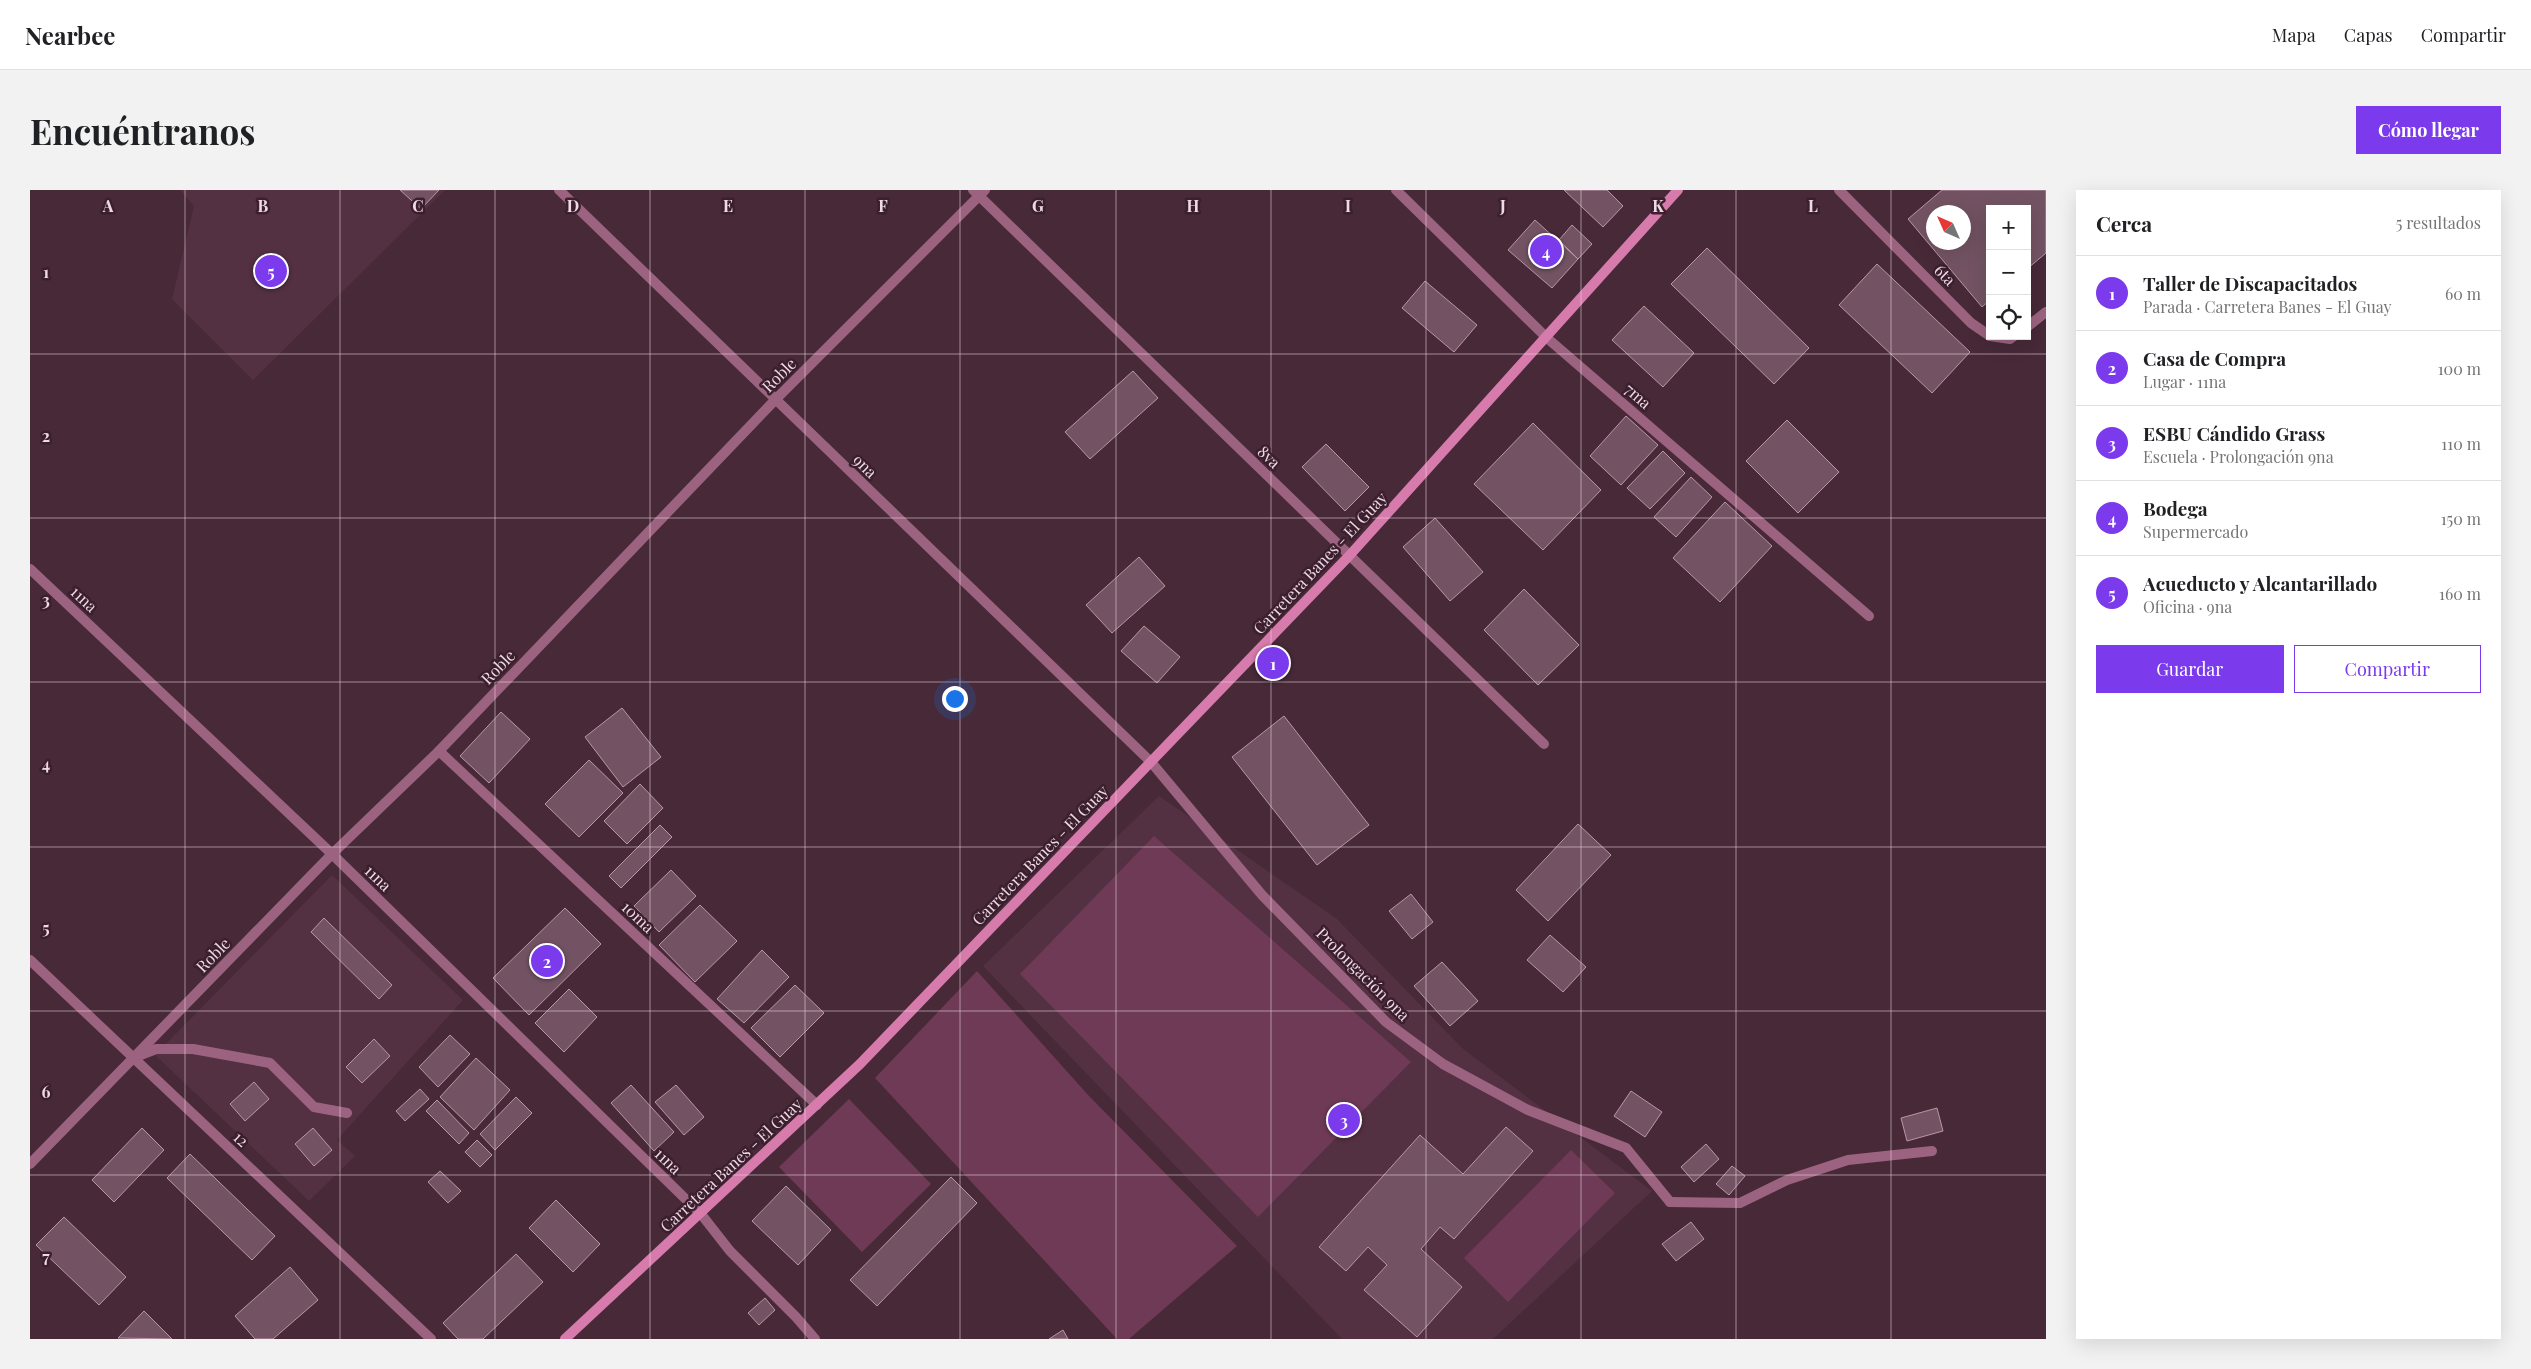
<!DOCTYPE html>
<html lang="es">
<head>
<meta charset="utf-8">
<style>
	body { margin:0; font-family:"Playfair Display",serif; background:#f2f2f2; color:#202124 }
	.controls { position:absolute; right:15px; top:15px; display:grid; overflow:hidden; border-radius:0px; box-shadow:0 5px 20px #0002 }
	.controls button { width:45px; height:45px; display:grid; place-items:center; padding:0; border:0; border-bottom:1px solid #e0e0e0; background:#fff; color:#202124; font:25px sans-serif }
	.compass { position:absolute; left:1896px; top:15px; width:45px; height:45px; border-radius:50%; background:#fff; box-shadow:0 5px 20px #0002; rotate:315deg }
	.you { position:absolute; left:924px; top:508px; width:18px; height:18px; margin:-12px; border:4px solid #fff; border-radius:50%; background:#1a73e8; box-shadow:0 0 0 8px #1a73e833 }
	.badge { display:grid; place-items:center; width:32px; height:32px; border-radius:50%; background:#7c3aed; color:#fff; font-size:16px; font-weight:700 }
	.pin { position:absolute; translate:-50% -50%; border:2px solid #fff; box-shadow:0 1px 5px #0006 }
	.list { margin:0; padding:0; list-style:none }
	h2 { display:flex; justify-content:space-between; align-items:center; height:65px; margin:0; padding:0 20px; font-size:21px }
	h2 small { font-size:16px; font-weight:400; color:#757577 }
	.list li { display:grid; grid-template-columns:32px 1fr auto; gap:15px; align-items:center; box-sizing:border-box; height:75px; padding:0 20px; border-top:1px solid #e0e0e0 }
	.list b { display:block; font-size:19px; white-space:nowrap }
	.list p { margin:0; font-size:16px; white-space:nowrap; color:#757577 }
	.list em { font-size:16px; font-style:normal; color:#757577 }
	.actions { display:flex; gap:10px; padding:15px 20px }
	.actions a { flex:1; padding:11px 0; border:1px solid #7c3aed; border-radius:0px; text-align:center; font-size:18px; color:#7c3aed }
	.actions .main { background:#7c3aed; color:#fff }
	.icon { flex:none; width:28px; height:28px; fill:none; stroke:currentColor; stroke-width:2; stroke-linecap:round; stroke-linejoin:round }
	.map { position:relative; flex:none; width:2016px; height:1149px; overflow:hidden; border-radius:0px }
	header { display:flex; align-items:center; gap:30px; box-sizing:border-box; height:70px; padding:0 25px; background:#fff; border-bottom:1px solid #e0e0e0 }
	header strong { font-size:24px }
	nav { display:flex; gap:28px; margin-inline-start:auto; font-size:18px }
	.intro { display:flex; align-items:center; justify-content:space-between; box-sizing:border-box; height:120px; padding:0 30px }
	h1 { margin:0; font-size:35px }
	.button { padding:12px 22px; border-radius:0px; background:#7c3aed; color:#fff; font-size:18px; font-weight:700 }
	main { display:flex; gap:30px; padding:0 30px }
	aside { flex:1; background:#fff; border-radius:0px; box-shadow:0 5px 20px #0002 }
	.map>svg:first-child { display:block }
	.built { fill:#543043 }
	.green { fill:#6f3a56 }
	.building { fill:#735363; stroke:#ba96a7; fill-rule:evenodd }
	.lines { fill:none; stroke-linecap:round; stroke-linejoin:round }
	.lane { stroke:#9c6380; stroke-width:10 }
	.street { stroke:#9c6380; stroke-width:10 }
	.secondary { stroke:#d67bab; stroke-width:10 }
	.grid { fill:none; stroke:#eedae4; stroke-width:1; stroke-opacity:0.55 }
	.labels { text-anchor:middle; stroke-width:5; stroke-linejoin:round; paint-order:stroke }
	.street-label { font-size:16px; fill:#eedae4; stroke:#3c1f2e }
	.grid-label { font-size:16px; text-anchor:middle; font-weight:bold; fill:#eedae4; stroke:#3c1f2e; stroke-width:5; stroke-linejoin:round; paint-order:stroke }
</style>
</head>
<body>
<header>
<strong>Nearbee</strong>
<nav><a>Mapa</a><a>Capas</a><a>Compartir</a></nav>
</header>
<div class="intro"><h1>Encuéntranos</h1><a class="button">Cómo llegar</a></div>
<main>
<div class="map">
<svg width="2016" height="1149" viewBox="0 0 2016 1149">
	<rect width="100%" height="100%" fill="#472938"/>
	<g class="built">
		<polygon points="150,0 415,0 223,190 142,109 164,16"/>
		<polygon points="1129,606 1307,729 1432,858 1622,1001 1463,1149 1312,1149 953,776"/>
		<polygon points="302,685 433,810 307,950 325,966 279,1011 125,865"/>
	</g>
	<g class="green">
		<polygon points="1124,646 1381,872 1228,1027 990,784"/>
		<polygon points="947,781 1059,906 1207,1056 1099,1149 1087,1149 845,888"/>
		<polygon points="819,909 901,994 832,1062 749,977"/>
		<polygon points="1541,960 1585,1003 1478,1112 1434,1068"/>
	</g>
	<g class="building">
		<polygon points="370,0 409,0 391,19"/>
		<polygon points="1534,0 1577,0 1593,16 1573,37"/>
		<path d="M1912 0H2016V63L1997 79V19H1960V110L1952 117 1878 29ZM1904 22H1934V52H1904Z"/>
		<polygon points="1505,30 1548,69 1522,98 1478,60"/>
		<polygon points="1542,35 1562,54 1548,69 1529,50"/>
		<polygon points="1677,58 1779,158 1744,194 1641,94"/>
		<polygon points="1847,74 1940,162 1902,203 1809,115"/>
		<polygon points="1395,91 1447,135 1424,162 1372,118"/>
		<polygon points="1614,116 1664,163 1633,197 1582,150"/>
		<polygon points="1103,181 1128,208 1060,269 1035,242"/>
		<polygon points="1596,226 1628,255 1591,295 1560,266"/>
		<polygon points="1757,230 1809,282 1768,323 1716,271"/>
		<polygon points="1503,233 1571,300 1513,360 1444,294"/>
		<polygon points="1296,254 1339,297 1315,321 1272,277"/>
		<polygon points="1633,261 1655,283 1620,319 1597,298"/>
		<polygon points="1661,287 1682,307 1646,347 1624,327"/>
		<polygon points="1695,312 1742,356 1690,412 1643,368"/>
		<polygon points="1405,328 1453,382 1420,411 1373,357"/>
		<polygon points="1109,367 1135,396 1082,443 1056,415"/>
		<polygon points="1494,399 1549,455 1508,495 1454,440"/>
		<polygon points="1114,436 1150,467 1127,493 1091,461"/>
		<polygon points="592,518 631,567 593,597 555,547"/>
		<polygon points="471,522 500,549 459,593 430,566"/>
		<polygon points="1254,526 1339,635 1287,675 1202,567"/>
		<polygon points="559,570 593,603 549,647 515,614"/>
		<polygon points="610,594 633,618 597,654 574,631"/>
		<polygon points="1548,634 1581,665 1518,731 1486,700"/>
		<polygon points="630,635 642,647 591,698 579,686"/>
		<polygon points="641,680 666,706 629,742 604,716"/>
		<polygon points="1381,704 1403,732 1382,749 1359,721"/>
		<polygon points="670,715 707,751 665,792 629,755"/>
		<polygon points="535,718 571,754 499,825 463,788"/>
		<polygon points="294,728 362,795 349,809 281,742"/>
		<polygon points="1520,745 1556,777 1533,802 1497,770"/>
		<polygon points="732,760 759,787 714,833 687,809"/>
		<polygon points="1412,772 1448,811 1420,836 1384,796"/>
		<polygon points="765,795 794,823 750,867 721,838"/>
		<polygon points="539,799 567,827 534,862 505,833"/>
		<polygon points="420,845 440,864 408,897 389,877"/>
		<polygon points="344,849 360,866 332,893 316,877"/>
		<polygon points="446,868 480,900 444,940 410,907"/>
		<polygon points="224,892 239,909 215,931 200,914"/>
		<polygon points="601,895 644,942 624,961 581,913"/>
		<polygon points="646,895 674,927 654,945 625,912"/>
		<polygon points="390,899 399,909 375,931 366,921"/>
		<polygon points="1601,901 1632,922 1615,947 1584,926"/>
		<polygon points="486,907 502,923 465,960 450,944"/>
		<polygon points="407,910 439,943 429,954 396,921"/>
		<polygon points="1907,918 1913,941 1877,951 1871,928"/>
		<polygon points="1476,937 1503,961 1424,1049 1410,1037 1391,1059 1432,1097 1387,1147 1334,1100 1357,1075 1338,1057 1316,1081 1289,1057 1390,945 1433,984"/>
		<polygon points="112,938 134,960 84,1012 62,990"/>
		<polygon points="283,938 302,960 284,976 265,954"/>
		<polygon points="447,950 462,965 450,977 435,962"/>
		<polygon points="1676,954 1689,969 1664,992 1651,977"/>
		<polygon points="160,964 245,1046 222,1070 137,988"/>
		<polygon points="1702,976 1715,986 1699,1005 1686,994"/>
		<polygon points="410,981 431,1001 418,1013 398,992"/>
		<polygon points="921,987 947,1013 847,1116 820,1090"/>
		<polygon points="756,996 801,1040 768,1075 722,1031"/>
		<polygon points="526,1010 570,1054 543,1082 499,1038"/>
		<polygon points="34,1027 96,1087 69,1115 6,1055"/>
		<polygon points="1661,1032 1674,1049 1646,1071 1632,1054"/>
		<polygon points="486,1064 513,1092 453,1149 428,1149 413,1133"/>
		<polygon points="260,1077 288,1110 243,1149 225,1149 205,1126"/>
		<polygon points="735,1108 745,1120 729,1135 718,1123"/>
		<polygon points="114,1121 142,1149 88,1148"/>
		<polygon points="1033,1140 1038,1149 1019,1149"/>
	</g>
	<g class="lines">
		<g class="lane">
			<polyline points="103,868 126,859 163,859 240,873 284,917 317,923"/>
			<polyline points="1640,1012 1710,1013 1757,990 1818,970 1902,961"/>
			<polyline points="671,1024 700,1061 766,1127 785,1149"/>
		</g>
		<g class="street">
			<polyline points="529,0 1121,572 1232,705 1356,832 1413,874 1498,920 1596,958 1640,1012"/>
			<polyline points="943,0 1514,554"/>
			<polyline points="1366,0 1517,148 1839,426"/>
			<polyline points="1809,0 1941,133 1960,146"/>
			<polyline points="1997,137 2016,122"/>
			<polyline points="1960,146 1980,149 1984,146"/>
			<polyline points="0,379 302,664 671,1024"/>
			<polyline points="409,561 787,915"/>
			<polyline points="0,770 401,1149"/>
			<polyline points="0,974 302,664 409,561 745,210 955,0"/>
		</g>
		<polyline class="secondary" points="535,1149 830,874 1319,366 1648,0"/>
	</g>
	<path class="grid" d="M155 0V1149M310 0V1149M465 0V1149M620 0V1149M775 0V1149M930 0V1149M1086 0V1149M1241 0V1149M1396 0V1149M1551 0V1149M1706 0V1149M1861 0V1149M0 164H2016M0 328H2016M0 492H2016M0 657H2016M0 821H2016M0 985H2016"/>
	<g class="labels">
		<g class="street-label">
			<text transform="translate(1915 85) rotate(45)" y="6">6ta</text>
			<text transform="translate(749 185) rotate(-45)" y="6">Roble</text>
			<text transform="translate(1608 206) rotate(41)" y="6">7ma</text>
			<text transform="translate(1239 267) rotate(44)" y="6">8va</text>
			<text transform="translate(835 276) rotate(44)" y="6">9na</text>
			<text transform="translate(1290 373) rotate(-47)" y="6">Carretera Banes - El Guay</text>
			<text transform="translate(54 409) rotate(43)" y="6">11na</text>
			<text transform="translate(468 477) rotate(-46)" y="6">Roble</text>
			<text transform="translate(1010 665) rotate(-46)" y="6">Carretera Banes - El Guay</text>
			<text transform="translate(348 688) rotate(44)" y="6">11na</text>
			<text transform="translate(608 727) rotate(43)" y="6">10ma</text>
			<text transform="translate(183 765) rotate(-46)" y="6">Roble</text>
			<text transform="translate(1333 784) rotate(45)" y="6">Prolongación 9na</text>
			<text transform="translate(211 949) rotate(43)" y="6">12</text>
			<text transform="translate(638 971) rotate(44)" y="6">11na</text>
			<text transform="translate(701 975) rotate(-43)" y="6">Carretera Banes - El Guay</text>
		</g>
	</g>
	<g class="grid-label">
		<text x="78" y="22">A</text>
		<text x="233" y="22">B</text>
		<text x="388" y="22">C</text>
		<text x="543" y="22">D</text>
		<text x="698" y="22">E</text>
		<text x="853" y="22">F</text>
		<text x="1008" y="22">G</text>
		<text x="1163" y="22">H</text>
		<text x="1318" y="22">I</text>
		<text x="1473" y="22">J</text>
		<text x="1628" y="22">K</text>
		<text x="1783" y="22">L</text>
		<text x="16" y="88">1</text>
		<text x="16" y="252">2</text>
		<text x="16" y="416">3</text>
		<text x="16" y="580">4</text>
		<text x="16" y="744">5</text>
		<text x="16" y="908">6</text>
		<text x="16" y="1073">7</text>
	</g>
</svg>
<div class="controls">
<button>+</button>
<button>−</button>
<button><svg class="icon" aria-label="locate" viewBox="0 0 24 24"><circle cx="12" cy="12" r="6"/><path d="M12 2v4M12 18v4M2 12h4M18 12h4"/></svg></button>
</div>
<svg class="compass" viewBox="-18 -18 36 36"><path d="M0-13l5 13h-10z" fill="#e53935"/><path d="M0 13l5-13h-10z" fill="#757577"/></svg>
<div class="you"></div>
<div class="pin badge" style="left:1243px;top:473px">1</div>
<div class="pin badge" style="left:517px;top:771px">2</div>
<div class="pin badge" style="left:1314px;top:930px">3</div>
<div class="pin badge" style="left:1516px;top:61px">4</div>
<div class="pin badge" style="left:241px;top:81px">5</div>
</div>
<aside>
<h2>Cerca<small>5 resultados</small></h2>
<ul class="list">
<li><span class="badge">1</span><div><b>Taller de Discapacitados</b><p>Parada · Carretera Banes - El Guay</p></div><em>60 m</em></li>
<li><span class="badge">2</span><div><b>Casa de Compra</b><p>Lugar · 11na</p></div><em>100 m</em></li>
<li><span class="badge">3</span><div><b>ESBU Cándido Grass</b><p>Escuela · Prolongación 9na</p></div><em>110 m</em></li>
<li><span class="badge">4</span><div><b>Bodega</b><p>Supermercado</p></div><em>150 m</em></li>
<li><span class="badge">5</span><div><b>Acueducto y Alcantarillado</b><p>Oficina · 9na</p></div><em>160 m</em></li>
</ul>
<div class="actions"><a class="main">Guardar</a><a>Compartir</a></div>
</aside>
</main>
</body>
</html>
